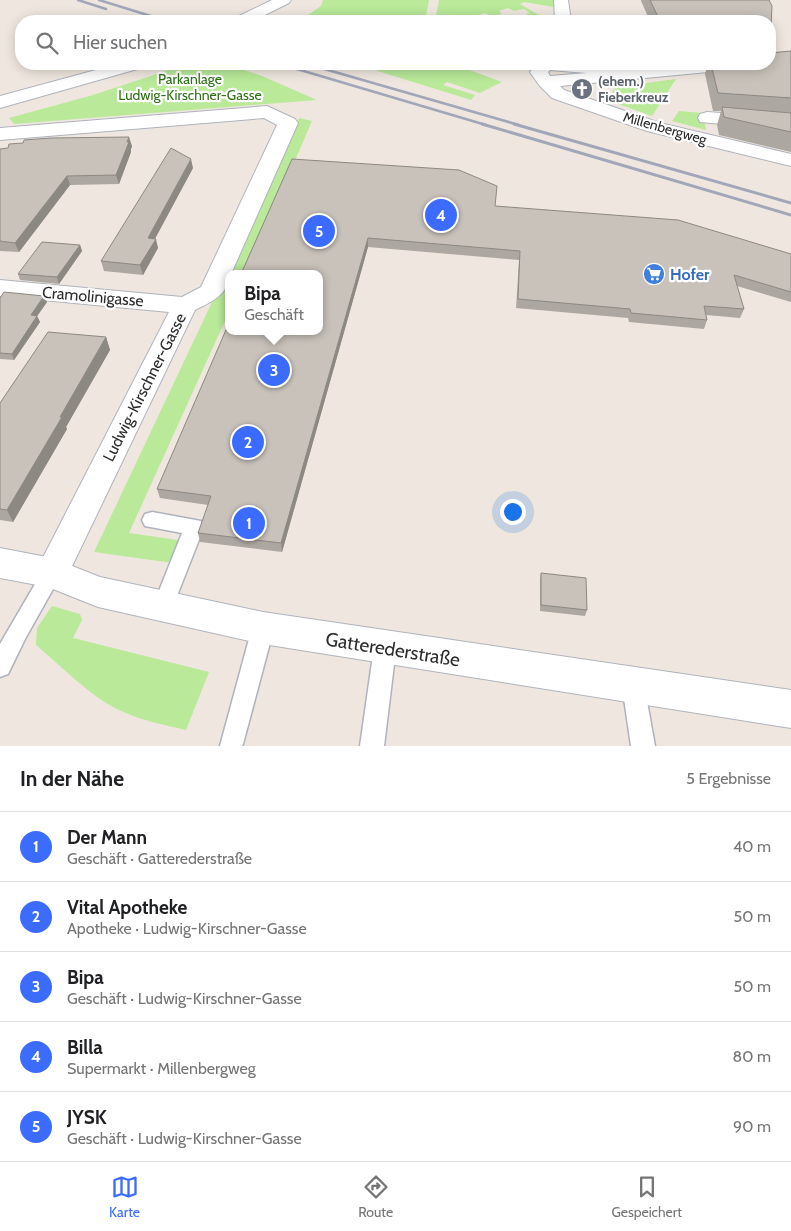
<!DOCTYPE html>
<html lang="de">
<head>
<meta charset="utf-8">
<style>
	body { margin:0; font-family:Cabin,sans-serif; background:#f6f6f6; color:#202124 }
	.you { position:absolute; left:512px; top:511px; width:18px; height:18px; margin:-12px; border:4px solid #fff; border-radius:50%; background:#1a73e8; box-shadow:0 0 0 8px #1a73e833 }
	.badge { display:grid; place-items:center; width:32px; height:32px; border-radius:50%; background:#3c6cff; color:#fff; font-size:16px; font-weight:700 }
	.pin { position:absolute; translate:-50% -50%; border:2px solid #fff; box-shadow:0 1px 5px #0006 }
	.popup { position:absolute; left:225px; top:270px; width:98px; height:65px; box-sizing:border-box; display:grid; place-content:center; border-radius:10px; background:#fff; filter:drop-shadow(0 1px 4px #0005); font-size:16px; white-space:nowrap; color:#757577 }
	.popup b { font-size:19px; color:#202124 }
	.popup::after { content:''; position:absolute; left:50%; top:100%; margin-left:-10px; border:10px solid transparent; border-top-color:#fff }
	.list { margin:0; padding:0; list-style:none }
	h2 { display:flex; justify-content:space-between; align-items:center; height:65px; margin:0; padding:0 20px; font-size:21px }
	h2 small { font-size:16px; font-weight:400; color:#757577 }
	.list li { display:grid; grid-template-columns:32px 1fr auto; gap:15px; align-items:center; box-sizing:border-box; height:70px; padding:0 20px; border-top:1px solid #e0e0e0 }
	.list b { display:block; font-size:19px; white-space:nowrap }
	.list p { margin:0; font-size:16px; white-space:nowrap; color:#757577 }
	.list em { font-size:16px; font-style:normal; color:#757577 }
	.icon { flex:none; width:28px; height:28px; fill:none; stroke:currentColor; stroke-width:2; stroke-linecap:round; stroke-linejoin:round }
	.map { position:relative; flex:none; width:791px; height:746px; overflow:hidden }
	.search { position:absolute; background:#fff; box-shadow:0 2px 12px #0003; left:15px; right:15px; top:15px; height:55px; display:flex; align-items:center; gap:12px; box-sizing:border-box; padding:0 18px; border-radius:20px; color:#757577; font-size:19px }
	.sheet { height:415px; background:#fff }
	nav { display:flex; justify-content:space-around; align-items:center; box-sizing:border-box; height:70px; border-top:1px solid #e0e0e0; background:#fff; font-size:14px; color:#757577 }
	nav a { display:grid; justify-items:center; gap:2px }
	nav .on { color:#3c6cff }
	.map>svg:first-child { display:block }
	.green { fill:#b9e999 }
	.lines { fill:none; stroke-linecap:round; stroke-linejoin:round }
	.lane-casing { stroke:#afb3bd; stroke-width:3 }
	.street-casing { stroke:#afb3bd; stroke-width:2 }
	.secondary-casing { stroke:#afb3bd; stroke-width:2 }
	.lane { fill:#fff; fill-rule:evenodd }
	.street { fill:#fff; fill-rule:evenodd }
	.secondary { fill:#fff; fill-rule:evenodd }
	.rail-far1 { stroke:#a1a6b9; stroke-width:2.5 }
	.rail { stroke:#a1a6b9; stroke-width:3 }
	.wall { fill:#aca7a0 }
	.shaded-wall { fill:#8c8882 }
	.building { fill:#c8c2ba; stroke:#8c8882 }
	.labels { text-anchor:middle; stroke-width:4.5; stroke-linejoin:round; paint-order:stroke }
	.far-park-label { font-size:14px; fill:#2e7116; stroke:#fff }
	.far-worship-label { font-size:14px; font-weight:bold; fill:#5b616d; stroke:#fff; text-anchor:start }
	.far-street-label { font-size:14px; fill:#2d2d2d; stroke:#fff }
	.shop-label { font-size:16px; font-weight:bold; fill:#366cbe; stroke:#fff; text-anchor:start }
	.street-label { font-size:16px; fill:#2d2d2d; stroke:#fff }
	.near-street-label { font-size:19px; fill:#2d2d2d; stroke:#fff }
</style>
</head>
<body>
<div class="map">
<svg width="791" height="746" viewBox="0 0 791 746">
	<rect width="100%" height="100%" fill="#efe7df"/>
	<g class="green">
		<polygon points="323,0 429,0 425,21 328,21 308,15 321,6"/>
		<polygon points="439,0 555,0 554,7 524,2 520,4 549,21 539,21 526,14 530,13 524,9 514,11 508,8 499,11 502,14 491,16 485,13 476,16 480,19 470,21 435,21"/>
		<polygon points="187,64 227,64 262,76 317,100 14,124 9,118 93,95"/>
		<polygon points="355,64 453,64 502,82 480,93 447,82 443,85 475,95 471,100"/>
		<polygon points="676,79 652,116 607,100 616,87"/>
		<polygon points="679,111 703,113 706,130 672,121"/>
		<polygon points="299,118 312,121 246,274 229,274 229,312 129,533 178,540 180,545 173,563 94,552"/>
		<path d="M52 606 80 614 82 620 73 638 209 672 186 730C164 725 140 720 119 710 91 697 60 665 36 645L37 628Z"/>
	</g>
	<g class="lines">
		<g class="lane-casing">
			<g id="lane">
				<polygon points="152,512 201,521 204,527 173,606 170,613 163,615 156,613 153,606 182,533 145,526 142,520 145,514"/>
				<polygon points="52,564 59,567 62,573 25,639 8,674 0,677 0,644 45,567"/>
				<polygon points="263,618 271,621 274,628 243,744 242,746 220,746 252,628 255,621"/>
				<polygon points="385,638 393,641 396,648 384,746 360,746 374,648 377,641"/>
				<polygon points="633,674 641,677 644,685 655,746 631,746 622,685 625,677"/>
			</g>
		</g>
		<g class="street-casing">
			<g id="street">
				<polygon points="554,0 568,0 571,21 555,21"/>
				<path d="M537 64H595L635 69 689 64H748L746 68 740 69 560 86 564 90 660 123 791 154V166L647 131 552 98 539 85 530 72ZM550 70 587 73 550 76 548 72Z"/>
				<path d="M267 106 295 119 298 123 231 274H229C229 295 211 302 195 310L64 583 52 588 40 583 35 573 169 312 0 296V280L182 297 201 287 277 125 264 118 0 140V128Z"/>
				<polygon points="707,112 791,118 791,130 700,122 698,118 700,114"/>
			</g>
		</g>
		<g class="secondary-casing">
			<g id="secondary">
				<polygon points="272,0 291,0 289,3 253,21 233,21 235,18"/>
				<polygon points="118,64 144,64 141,68 0,108 0,96"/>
				<polygon points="0,548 52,558 100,577 263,612 791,690 791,728 263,644 98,607 48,587 0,578"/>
			</g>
		</g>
		<use href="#lane" class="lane"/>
		<use href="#street" class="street"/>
		<use href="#secondary" class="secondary"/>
		<g class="rail-far1">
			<polyline points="78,0 106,9"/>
			<polyline points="99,0 167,21"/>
			<polyline points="280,64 486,125"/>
			<polyline points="307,64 519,125"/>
		</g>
		<g class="rail">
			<polyline points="482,124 791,215"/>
			<polyline points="514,124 791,203"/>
		</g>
	</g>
	<g class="wall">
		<polygon points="641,0 769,0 770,21 650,21 641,1"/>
		<polygon points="791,51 791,152 719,135 717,125 721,111 713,111 705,74 708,64 770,64 770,53"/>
		<polygon points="132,146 131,149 131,152 119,184 70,185 19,252 0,251 0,149"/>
		<polygon points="292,159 495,206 791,254 791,302 737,286 744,309 740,318 706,315 707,320 704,329 629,322 628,318 516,308 519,260 368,247 282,552 200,542 198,533 208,505 160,498 157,489 229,331"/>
		<polygon points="193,168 155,239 158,248 143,275 104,271 101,261"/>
		<polygon points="80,245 82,251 59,284 20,280 18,274"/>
		<polygon points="44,296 47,302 37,316 40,322 14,360 0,359 0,298"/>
		<polygon points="106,337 110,350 66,427 67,429 13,522 0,520 0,403"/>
		<polygon points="541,573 587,610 585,616 540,611 540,579"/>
	</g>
	<g class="shaded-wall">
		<polygon points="129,137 132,146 131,149 131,152 119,184 116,175"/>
		<polygon points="191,159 193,168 152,244 156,239 158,248 143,275 140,265 148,238"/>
		<polygon points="67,176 70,185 19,252 15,243"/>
		<polygon points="368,238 368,247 282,552 281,543"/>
		<polygon points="80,245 82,251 59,284 57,277"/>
		<polygon points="44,296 47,302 33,322 31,315"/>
		<polygon points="37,316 40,322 14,360 12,354"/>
		<polygon points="106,337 110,350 66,427 67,429 13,522 7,510"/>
	</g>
	<g class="building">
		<polygon points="650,0 769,0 772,6 770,45 770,21 660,21"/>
		<polygon points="770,49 770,53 791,51 791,98 718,93 711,64 770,64"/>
		<polygon points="722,107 791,113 791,132 724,117"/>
		<polygon points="129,137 127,142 129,142 116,175 67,176 15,243 0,241 0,149 8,148 9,144 23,143 24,140 51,138"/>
		<polygon points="171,148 191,159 148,238 156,239 140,265 101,261"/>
		<polygon points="292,159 459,170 497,186 495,206 678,220 791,254 791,292 734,275 744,309 704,306 707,320 631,313 630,309 518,299 520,251 368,238 281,543 198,533 211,496 157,489 229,323 229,331 319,331 319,274 241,274"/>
		<polygon points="42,242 80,245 57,277 18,274"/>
		<polygon points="4,292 44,296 31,315 37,316 12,354 0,353 0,298"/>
		<polygon points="48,332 106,337 60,417 62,417 7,510 0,509 0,403"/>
		<polygon points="541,573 586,578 587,610 541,605"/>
	</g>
	<defs>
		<g id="church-disc" transform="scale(1.125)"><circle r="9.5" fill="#6b7280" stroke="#fff"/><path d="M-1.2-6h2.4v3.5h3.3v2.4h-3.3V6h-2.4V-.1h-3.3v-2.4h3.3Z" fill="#fff"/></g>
		<g id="supermarket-disc" transform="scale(1.125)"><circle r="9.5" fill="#3f7fe0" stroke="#fff"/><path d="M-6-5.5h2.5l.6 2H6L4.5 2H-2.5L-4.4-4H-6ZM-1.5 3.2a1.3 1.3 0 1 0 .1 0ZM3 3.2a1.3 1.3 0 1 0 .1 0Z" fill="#fff"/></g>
	</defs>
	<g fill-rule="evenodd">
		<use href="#church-disc" x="582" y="89"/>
		<use href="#supermarket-disc" x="654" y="274"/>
	</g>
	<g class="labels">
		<g class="far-park-label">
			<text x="190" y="84">Parkanlage<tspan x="190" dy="16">Ludwig-Kirschner-Gasse</tspan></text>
		</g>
		<g class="far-worship-label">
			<text x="598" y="86">(ehem.)<tspan x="598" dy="16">Fieberkreuz</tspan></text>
		</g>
		<g class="far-street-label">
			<text transform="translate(665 128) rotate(16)" y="5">Millenbergweg</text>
		</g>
		<g class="shop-label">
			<text x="670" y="280">Hofer</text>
		</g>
		<g class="street-label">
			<text transform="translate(93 296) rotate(5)" y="6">Cramolinigasse</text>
			<text transform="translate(144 387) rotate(-63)" y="6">Ludwig-Kirschner-Gasse</text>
		</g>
		<g class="near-street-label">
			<text transform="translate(393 649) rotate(9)" y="7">Gatterederstraße</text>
		</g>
	</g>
</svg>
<div class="you"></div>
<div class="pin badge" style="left:249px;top:523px">1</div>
<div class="pin badge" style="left:248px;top:442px">2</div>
<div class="pin badge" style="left:274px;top:370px">3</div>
<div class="popup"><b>Bipa</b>Geschäft</div>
<div class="pin badge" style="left:441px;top:215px">4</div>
<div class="pin badge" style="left:319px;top:231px">5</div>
<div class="search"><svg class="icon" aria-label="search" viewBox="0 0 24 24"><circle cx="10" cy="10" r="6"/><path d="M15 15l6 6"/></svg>Hier suchen</div>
</div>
<section class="sheet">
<h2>In der Nähe<small>5 Ergebnisse</small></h2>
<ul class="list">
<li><span class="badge">1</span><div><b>Der Mann</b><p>Geschäft · Gatterederstraße</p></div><em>40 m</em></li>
<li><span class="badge">2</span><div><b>Vital Apotheke</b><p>Apotheke · Ludwig-Kirschner-Gasse</p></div><em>50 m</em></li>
<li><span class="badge">3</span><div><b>Bipa</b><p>Geschäft · Ludwig-Kirschner-Gasse</p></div><em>50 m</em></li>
<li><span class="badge">4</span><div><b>Billa</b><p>Supermarkt · Millenbergweg</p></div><em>80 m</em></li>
<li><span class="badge">5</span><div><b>JYSK</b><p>Geschäft · Ludwig-Kirschner-Gasse</p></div><em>90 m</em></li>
</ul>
</section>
<nav>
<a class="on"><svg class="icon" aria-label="map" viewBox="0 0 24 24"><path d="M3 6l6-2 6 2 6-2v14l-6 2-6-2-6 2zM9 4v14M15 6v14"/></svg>Karte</a>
<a><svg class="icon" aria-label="directions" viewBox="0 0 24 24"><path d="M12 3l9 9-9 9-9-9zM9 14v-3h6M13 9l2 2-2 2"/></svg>Route</a>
<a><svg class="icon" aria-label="saved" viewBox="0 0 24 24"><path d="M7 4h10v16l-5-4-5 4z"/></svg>Gespeichert</a>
</nav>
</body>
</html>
